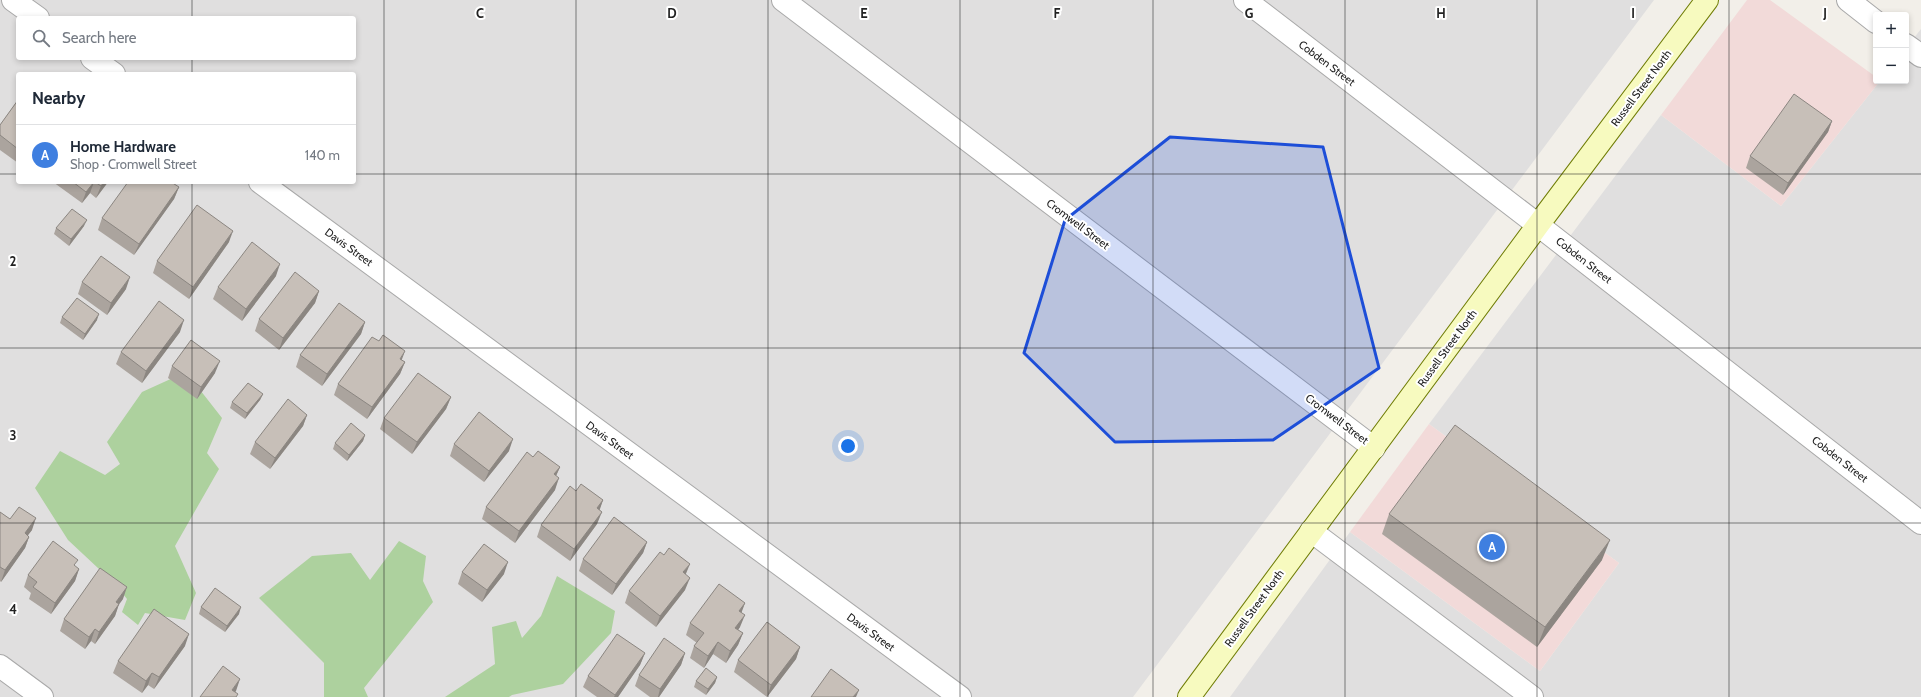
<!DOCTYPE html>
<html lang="en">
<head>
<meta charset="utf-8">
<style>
	body { margin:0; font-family:Cabin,sans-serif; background:#f2f2f3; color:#1f2937 }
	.controls { position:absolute; right:12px; top:12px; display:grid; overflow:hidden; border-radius:4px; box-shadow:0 2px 6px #0003 }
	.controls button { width:36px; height:36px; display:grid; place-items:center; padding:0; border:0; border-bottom:1px solid #e0e1e3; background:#fff; color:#1f2937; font:20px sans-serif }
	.you { position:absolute; left:848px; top:446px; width:14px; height:14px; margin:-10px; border:3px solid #fff; border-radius:50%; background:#1a73e8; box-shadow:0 0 0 6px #1a73e833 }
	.badge { display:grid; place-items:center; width:26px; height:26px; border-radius:50%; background:#1a73e8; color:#fff; font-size:13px; font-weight:700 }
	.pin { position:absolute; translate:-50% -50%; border:2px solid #fff; box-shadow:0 1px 4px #0006 }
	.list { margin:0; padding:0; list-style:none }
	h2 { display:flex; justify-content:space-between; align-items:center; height:52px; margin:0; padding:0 16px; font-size:17px }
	h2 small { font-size:13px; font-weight:400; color:#747a83 }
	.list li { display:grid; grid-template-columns:26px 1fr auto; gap:12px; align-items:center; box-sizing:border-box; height:60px; padding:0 16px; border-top:1px solid #e0e1e3 }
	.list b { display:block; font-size:15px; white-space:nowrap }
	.list p { margin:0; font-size:13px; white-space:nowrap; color:#747a83 }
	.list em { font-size:13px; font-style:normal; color:#747a83 }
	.icon { flex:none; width:22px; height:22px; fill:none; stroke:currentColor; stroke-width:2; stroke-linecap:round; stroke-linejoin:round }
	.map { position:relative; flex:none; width:1921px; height:697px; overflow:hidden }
	.search { position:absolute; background:#fff; box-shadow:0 2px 6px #0003; left:16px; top:16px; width:340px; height:44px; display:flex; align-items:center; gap:10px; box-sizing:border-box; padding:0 14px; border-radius:4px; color:#747a83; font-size:15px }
	.panel { position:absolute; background:#fff; box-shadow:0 2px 6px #0003; left:16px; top:72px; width:340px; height:112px; border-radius:4px }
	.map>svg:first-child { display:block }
	.residential { fill:#e0dfdf; fill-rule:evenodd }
	.commercial { fill:#f2dad9 }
	.forest { fill:#add19e }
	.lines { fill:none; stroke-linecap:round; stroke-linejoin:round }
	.street-casing { stroke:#a9a9a9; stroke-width:24 }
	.secondary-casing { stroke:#707d05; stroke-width:24 }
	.street { stroke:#fff; stroke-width:22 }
	.secondary { stroke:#f7fabf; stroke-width:22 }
	.wall { fill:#aba49e }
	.shaded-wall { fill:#8b8681 }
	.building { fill:#c7bfb8; stroke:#8b8681 }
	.marked { fill:#1d4ed8; fill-opacity:0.2; stroke:#1d4ed8; stroke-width:3; stroke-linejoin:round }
	.grid { fill:none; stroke:#222; stroke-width:1; stroke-opacity:0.55 }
	.labels { text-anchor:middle; stroke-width:4; stroke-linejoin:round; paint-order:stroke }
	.street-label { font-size:11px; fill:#222; stroke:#fff }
	.grid-label { font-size:13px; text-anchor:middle; font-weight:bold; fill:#222; stroke:#fff; stroke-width:4; stroke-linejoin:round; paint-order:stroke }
</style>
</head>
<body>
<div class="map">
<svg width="1921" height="697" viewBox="0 0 1921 697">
	<rect width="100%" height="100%" fill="#f2efe9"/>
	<g class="residential">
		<path d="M0 0H1654L1133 697H0ZM18 18H354V58H18ZM18 74H354V182H18Z"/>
		<polygon points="1921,29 1921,697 1230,697 1350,532 1540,671 1619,563 1429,424 1661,115 1781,206 1880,81 1906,81 1906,48"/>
	</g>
	<g class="commercial">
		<polygon points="1747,0 1770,0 1876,77 1876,81 1880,81 1781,206 1661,115"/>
		<polygon points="1429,424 1619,563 1540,671 1350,532"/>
	</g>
	<g class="forest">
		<polygon points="186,372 222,418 207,453 219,469 175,546 196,593 185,620 145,613 138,625 122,612 127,599 114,583 68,540 35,488 60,451 105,475 120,464 107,442 142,392"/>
		<polygon points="399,541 426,556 423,581 433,602 364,688 368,697 324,697 324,663 259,598 312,556 351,553 370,580"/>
		<polygon points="557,576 615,611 611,633 563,684 512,695 509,697 445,697 495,664 492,627 516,621 522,638 541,616"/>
	</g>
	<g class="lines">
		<g class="street-casing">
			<g id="street">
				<polyline points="13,0 38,18"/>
				<polyline points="783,0 1374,448"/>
				<polyline points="1245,0 1538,225 1921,523"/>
				<polyline points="1848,0 1876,22"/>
				<polyline points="1906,45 1921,56"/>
				<polyline points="92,58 114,74"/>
				<polyline points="260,182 960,697"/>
				<polyline points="1311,531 1532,697"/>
				<polyline points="0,666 42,697"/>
			</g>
		</g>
		<g class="secondary-casing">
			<polyline id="secondary" points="1189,697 1538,225 1707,0"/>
		</g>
		<use href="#street" class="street"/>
		<use href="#secondary" class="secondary"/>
	</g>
	<g class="wall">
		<polygon points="18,100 18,163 0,150 0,125"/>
		<polygon points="1832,121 1828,132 1783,195 1746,168 1750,156"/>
		<polygon points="53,182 108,182 96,198 90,193 82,203"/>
		<polygon points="179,187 174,199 134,255 98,230 102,218"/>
		<polygon points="84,226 69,246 54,234 56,228"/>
		<polygon points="229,242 189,299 153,273 157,261"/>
		<polygon points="276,276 242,321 213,299 218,287"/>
		<polygon points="82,282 126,289 107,315 78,294"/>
		<polygon points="319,291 315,303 279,350 255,331 259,319"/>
		<polygon points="62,317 97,320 83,340 60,323"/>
		<polygon points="365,322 361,334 322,386 296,367 300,355"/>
		<polygon points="180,332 142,383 116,364 121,352"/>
		<polygon points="402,360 405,362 400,374 367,419 334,395 338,384"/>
		<polygon points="172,366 215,373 197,399 168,378"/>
		<polygon points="263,394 260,400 245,419 230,408 232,402"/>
		<polygon points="451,397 446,409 412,454 380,429 384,418"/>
		<polygon points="307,415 303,426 270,469 250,454 255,442"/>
		<polygon points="365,435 363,441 347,461 333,449 335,443"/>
		<polygon points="454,444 509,451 484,482 450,456"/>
		<polygon points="533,457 560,467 556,476 555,490 515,543 482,519 486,507"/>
		<polygon points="576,491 603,500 599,510 597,524 570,561 537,537 541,525"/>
		<polygon points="0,512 10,519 32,530 28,535 29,537 25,548 1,582 0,581"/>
		<polygon points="1389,514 1602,560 1537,647 1382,534"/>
		<polygon points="647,542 643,553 612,595 579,571 583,559"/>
		<polygon points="76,567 79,569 75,581 51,614 29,599 31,593 24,587 28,575"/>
		<polygon points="462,572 504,574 482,602 458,584"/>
		<polygon points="686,575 685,590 656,627 625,603 629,591"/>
		<polygon points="123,599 119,604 115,616 95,644 91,641 85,649 60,631 64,619"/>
		<polygon points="745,603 741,612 740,627 738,630 743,633 738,645 726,663 713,654 704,668 690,658 694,646 697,643 686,635 690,623"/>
		<polygon points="201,607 239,614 225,632 199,614"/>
		<polygon points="185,646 154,689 148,685 142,693 113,673 118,661"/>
		<polygon points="800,647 796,659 767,697 734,672 738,660"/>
		<polygon points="645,653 640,665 618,697 597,697 583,687 588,676"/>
		<polygon points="685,653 681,665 659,697 650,697 635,686 639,675"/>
		<polygon points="717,677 715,683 706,695 694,687 696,681"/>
	</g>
	<g class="shaded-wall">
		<polygon points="1832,121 1828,132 1783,195 1788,183"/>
		<polygon points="94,182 90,193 82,203 86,192"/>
		<polygon points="104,182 108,182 96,198 101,186"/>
		<polygon points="179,187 174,199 134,255 139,244"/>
		<polygon points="87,220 84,226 69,246 71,239"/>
		<polygon points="233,231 229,242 189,299 193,287"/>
		<polygon points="280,264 276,276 242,321 246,309"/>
		<polygon points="130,277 126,289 107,315 111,303"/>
		<polygon points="319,291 315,303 279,350 283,338"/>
		<polygon points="99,314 97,320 83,340 85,334"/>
		<polygon points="184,320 180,332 142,383 146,371"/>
		<polygon points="365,322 361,334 322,386 327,374"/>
		<polygon points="405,351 401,362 400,359"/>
		<polygon points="220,361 215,373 197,399 201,387"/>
		<polygon points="405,362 400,374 367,419 372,407"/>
		<polygon points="263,394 260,400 245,419 247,413"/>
		<polygon points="451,397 446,409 412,454 417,442"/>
		<polygon points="307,415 303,426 270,469 275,458"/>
		<polygon points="365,435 363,441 347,461 349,455"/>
		<polygon points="513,439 509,451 484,482 489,471"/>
		<polygon points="560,467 555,478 554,474"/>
		<polygon points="559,478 555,490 515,543 519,531"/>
		<polygon points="603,500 599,512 597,508"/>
		<polygon points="602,512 597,524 570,561 574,549"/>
		<polygon points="36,518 32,530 21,544 25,533"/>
		<polygon points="29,537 25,548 1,582 5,570"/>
		<polygon points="1610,540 1602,560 1537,647 1545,627"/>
		<polygon points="647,542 643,553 612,595 616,584"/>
		<polygon points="508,562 504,574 482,602 487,590"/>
		<polygon points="690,564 685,576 683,572"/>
		<polygon points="79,569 75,581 51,614 55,603"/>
		<polygon points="690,578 685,590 656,627 660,616"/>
		<polygon points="127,587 123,599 112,614 116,602"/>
		<polygon points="745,603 741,614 739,611"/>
		<polygon points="119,604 115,616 95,644 99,632"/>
		<polygon points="241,607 239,614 225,632 227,626"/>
		<polygon points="745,615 740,627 731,640 735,628"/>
		<polygon points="95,629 91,641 85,649 89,637"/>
		<polygon points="743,633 738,645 726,663 730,651"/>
		<polygon points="189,634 185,646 154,689 159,677"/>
		<polygon points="718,642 713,654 704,668 708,656"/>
		<polygon points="800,647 796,659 767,697 771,685"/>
		<polygon points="645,653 640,665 618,697 614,697 615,695"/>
		<polygon points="685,653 681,665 659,697 658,697 660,689"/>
		<polygon points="152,673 148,685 142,693 146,681"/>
		<polygon points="717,677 715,683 706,695 708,689"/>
		<polygon points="240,679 236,691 232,697 232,690"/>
		<polygon points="859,690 856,697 853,697"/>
	</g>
	<g class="building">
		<polygon points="1794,94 1832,121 1788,183 1750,156"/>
		<polygon points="18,100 18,149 0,135 0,125"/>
		<polygon points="73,182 94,182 86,192"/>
		<polygon points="95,182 104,182 101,186"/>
		<polygon points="128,182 171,182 179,187 139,244 102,218"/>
		<polygon points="197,205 233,231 193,287 157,261"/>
		<polygon points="72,209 87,220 71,239 56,228"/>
		<polygon points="252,242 280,264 246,309 218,287"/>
		<polygon points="101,256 130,277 111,303 82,282"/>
		<polygon points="295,272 319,291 283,338 259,319"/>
		<polygon points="77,298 99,314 85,334 62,317"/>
		<polygon points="159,301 184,320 146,371 121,352"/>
		<polygon points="339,303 365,322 327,374 300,355"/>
		<polygon points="383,335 405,351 400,359 405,362 372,407 338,384 372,337 379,341"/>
		<polygon points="191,340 220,361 201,387 172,366"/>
		<polygon points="418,373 451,397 417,442 384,418"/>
		<polygon points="248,383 263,394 247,413 232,402"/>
		<polygon points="288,399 307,415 275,458 255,442"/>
		<polygon points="479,412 513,439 489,471 454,444"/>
		<polygon points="351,423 365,435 349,455 335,443"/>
		<polygon points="1455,425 1610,540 1545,627 1389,514"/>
		<polygon points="538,451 560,467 554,474 559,478 519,531 486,507 527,452 533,457"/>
		<polygon points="581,484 603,500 597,508 602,512 574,549 541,525 570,486 576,491"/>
		<polygon points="19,507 36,518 25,533 29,537 5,570 0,567 0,512 10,519"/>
		<polygon points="614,517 647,542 616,584 583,559"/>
		<polygon points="53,541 78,560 74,565 79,569 55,603 33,587 37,582 28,575"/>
		<polygon points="484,544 508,562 487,590 462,572"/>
		<polygon points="669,548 690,564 683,572 690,578 660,616 629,591 660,552 664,555"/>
		<polygon points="100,568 127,587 116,602 119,604 99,632 95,629 89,637 64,619"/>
		<polygon points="719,584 745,603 739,611 745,615 735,628 743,633 730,651 718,642 708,656 694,646 704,633 690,623"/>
		<polygon points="215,588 241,607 227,626 201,607"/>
		<polygon points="154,609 189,634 159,677 152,673 146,681 118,661"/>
		<polygon points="767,622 800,647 771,685 738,660"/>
		<polygon points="617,634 645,653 615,695 588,676"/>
		<polygon points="664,638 685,653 660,689 639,675"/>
		<polygon points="223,666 240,679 232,690 238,694 236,697 200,697"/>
		<polygon points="706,668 717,677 708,689 696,681"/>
		<polygon points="831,669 859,690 853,697 811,697"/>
	</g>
	<path class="marked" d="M1170 137 1323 147 1379 368 1273 440 1115 442 1024 353 1065 220Z"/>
	<path class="grid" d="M192 0V18M384 0V697M576 0V697M768 0V697M960 0V697M1153 0V697M1345 0V697M1537 0V697M1729 0V697M192 58V74M0 174H18M354 174H1921M192 182V697M0 348H1921M0 523H1921"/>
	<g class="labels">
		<g class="street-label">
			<text transform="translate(1327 63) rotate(37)" y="4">Cobden Street</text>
			<text transform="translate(1641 88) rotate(-53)" y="4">Russell Street North</text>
			<text transform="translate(1078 224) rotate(37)" y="4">Cromwell Street</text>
			<text transform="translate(349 247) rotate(36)" y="4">Davis Street</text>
			<text transform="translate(1584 260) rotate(38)" y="4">Cobden Street</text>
			<text transform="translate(1447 348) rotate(-54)" y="4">Russell Street North</text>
			<text transform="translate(1337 419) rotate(37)" y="4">Cromwell Street</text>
			<text transform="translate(610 440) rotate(36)" y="4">Davis Street</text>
			<text transform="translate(1840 459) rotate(38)" y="4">Cobden Street</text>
			<text transform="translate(1254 608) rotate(-54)" y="4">Russell Street North</text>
			<text transform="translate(871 632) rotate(36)" y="4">Davis Street</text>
		</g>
	</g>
	<g class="grid-label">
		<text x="480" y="18">C</text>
		<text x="672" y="18">D</text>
		<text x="864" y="18">E</text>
		<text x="1057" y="18">F</text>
		<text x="1249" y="18">G</text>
		<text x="1441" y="18">H</text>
		<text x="1633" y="18">I</text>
		<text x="1825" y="18">J</text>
		<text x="13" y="266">2</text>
		<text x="13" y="440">3</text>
		<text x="13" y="614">4</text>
	</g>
</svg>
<div class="controls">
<button>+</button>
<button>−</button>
</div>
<div class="you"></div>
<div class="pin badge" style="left:1492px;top:547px;background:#3f7fe0">A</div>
<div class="search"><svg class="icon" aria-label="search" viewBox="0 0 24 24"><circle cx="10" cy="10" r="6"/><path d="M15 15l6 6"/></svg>Search here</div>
<section class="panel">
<h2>Nearby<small></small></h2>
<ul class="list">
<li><span class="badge" style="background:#3f7fe0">A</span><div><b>Home Hardware</b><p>Shop · Cromwell Street</p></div><em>140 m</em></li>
</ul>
</section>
</div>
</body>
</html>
